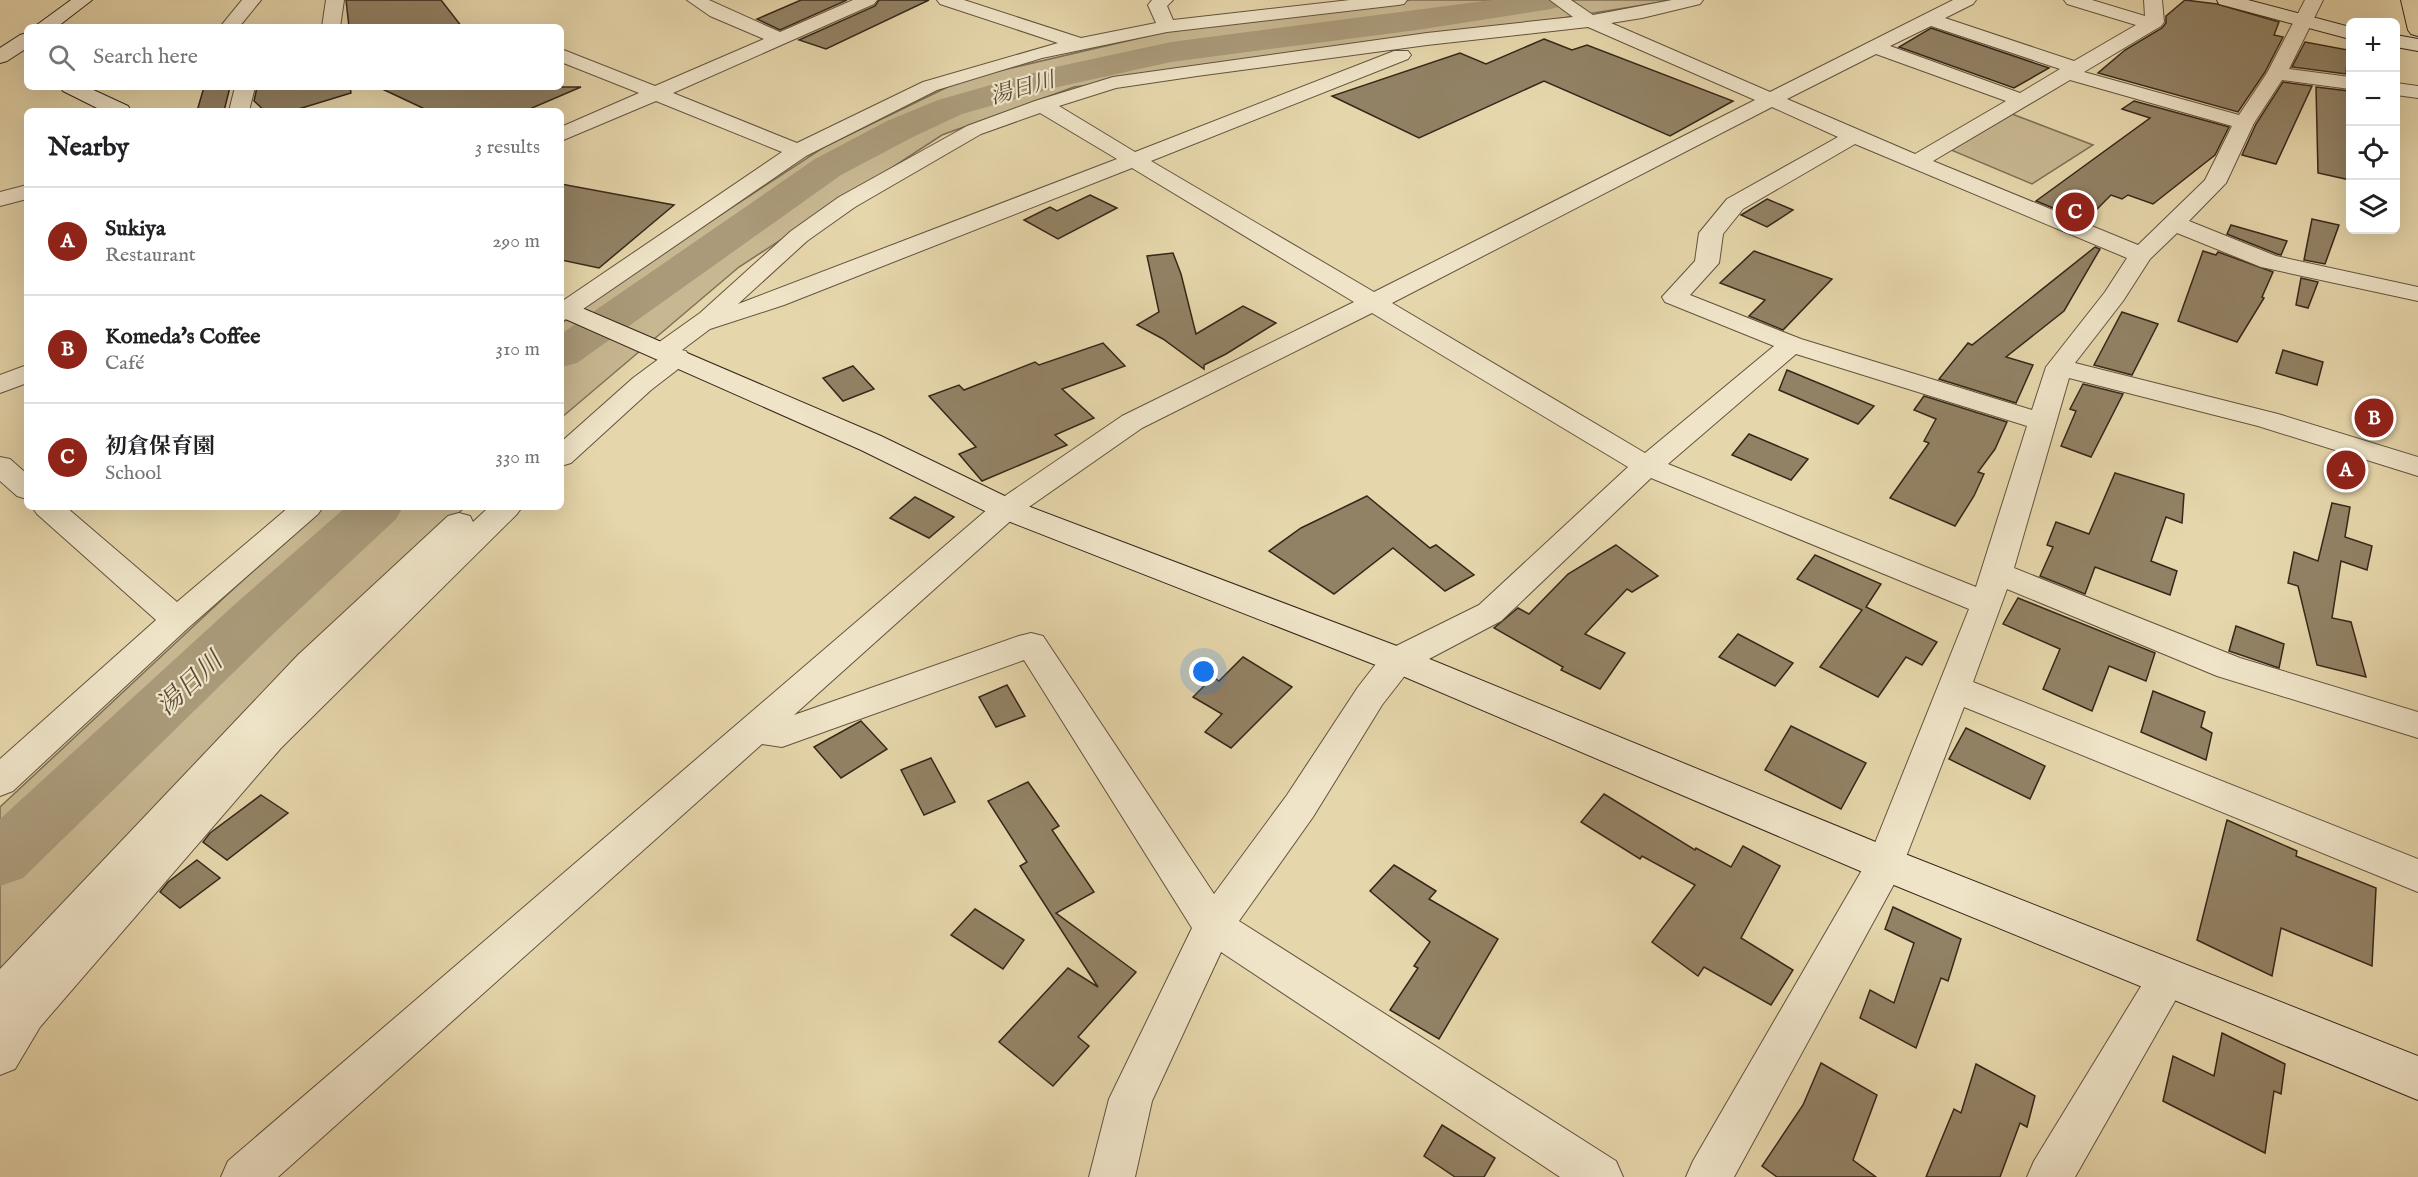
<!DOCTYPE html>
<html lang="en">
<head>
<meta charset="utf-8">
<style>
	body { margin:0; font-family:"IM FELL English","Noto Serif JP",serif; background:#f6f6f6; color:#202124 }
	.controls { position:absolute; right:18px; top:18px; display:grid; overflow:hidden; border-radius:9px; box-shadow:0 6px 24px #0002 }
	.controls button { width:54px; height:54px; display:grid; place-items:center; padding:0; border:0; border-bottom:2px solid #e0e0e0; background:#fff; color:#202124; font:30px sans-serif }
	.you { position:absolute; left:1204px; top:672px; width:21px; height:21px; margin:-15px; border:4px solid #fff; border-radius:50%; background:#1a73e8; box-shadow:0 0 0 9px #1a73e833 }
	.badge { display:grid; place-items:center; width:39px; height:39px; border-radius:50%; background:#8f2418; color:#fff; font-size:20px; font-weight:700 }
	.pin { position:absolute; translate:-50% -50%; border:3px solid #fff; box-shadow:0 2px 6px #0006 }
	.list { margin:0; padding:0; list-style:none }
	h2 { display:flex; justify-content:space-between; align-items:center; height:78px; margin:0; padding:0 24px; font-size:26px }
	h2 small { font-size:20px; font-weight:400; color:#757577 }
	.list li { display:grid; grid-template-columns:39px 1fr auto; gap:18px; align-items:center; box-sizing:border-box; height:108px; padding:0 24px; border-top:2px solid #e0e0e0 }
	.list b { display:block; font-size:22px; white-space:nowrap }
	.list p { margin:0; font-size:20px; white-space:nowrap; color:#757577 }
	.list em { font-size:20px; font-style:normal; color:#757577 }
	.icon { flex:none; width:33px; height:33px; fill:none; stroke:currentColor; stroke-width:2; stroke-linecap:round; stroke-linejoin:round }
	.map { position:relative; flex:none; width:2418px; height:1177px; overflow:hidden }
	.search { position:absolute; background:#fff; box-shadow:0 6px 24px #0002; left:24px; top:24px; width:540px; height:66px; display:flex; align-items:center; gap:15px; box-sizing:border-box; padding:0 21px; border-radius:9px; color:#757577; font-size:22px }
	.panel { position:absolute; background:#fff; box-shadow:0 6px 24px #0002; left:24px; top:108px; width:540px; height:402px; border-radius:9px }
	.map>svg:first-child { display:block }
	.green { fill:#c8b892; stroke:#7f7056; stroke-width:1.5 }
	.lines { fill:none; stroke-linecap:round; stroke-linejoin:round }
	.river { fill:#aa9a79; fill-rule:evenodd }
	.building { fill:#928265; stroke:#362719; stroke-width:1.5 }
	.street-casing { stroke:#62533e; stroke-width:2 }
	.secondary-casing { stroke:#362719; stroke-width:2 }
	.primary-casing { stroke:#362719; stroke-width:2 }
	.street { fill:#efe4c8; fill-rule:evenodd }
	.secondary { fill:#efe4c8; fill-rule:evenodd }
	.primary { fill:#e6d6ab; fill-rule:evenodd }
	.labels { text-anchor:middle; stroke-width:4.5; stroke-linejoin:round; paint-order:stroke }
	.far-water-label { font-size:22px; font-style:italic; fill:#594a36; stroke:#efe4c8 }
	.water-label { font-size:26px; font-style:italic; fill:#594a36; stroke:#efe4c8 }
</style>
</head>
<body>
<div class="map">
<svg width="2418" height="1177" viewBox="0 0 2418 1177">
	<rect width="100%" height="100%" fill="#e6d6ab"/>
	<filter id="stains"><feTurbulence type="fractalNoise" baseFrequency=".00333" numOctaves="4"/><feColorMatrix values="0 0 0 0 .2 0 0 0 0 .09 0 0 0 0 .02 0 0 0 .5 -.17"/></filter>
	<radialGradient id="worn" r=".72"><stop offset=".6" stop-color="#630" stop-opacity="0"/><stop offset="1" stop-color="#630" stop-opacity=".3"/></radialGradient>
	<g class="green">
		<polygon points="1411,0 1674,0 1446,37 1074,87 942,135 739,267 561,418 561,324 600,294 824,147 964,79 1174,30"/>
		<polygon points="2012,114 2093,145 2032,184 1951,150"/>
		<polygon points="321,507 465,507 206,755 0,971 0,807"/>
	</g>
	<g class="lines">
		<g class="river">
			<polygon points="1492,0 1566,0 1562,6 1551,9 1417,30 1171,62 1058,87 962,114 913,137 841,175 577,363 561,367 561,334 815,159 887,121 938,100 1051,68 1171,42"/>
			<polygon points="346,507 403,507 396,519 273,634 23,878 0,886 0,819 233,606"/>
		</g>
	</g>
	<g class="building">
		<polygon points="346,0 441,0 462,27 349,27"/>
		<polygon points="801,0 847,0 780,30 757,19"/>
		<polygon points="879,0 929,0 826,49 799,40 875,6"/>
		<polygon points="2185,0 2217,4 2279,22 2274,35 2283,37 2265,72 2238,112 2098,73 2125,50 2162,28 2166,23 2166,16"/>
		<polygon points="1931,28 2049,68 2014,88 1899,47"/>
		<polygon points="1544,39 1572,50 1587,45 1733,101 1670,136 1544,81 1419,138 1332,96 1460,53 1486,64"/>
		<polygon points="2305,42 2348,50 2346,74 2292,67"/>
		<polygon points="2283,82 2312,86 2276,164 2242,155 2256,124"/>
		<polygon points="204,87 230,87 224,111 197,111"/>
		<polygon points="257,87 350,87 351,93 292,111 265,111 254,101"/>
		<polygon points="378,87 581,87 525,111 429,111"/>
		<polygon points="2316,87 2349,91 2350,180 2318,173"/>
		<polygon points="2134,101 2229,127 2215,155 2153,204 2128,195 2122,199 2111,195 2085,221 2036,201 2150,118 2122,109"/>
		<polygon points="561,184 674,205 599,268 561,260"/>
		<polygon points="1090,195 1117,208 1058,239 1024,220 1050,207 1057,211"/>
		<polygon points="1767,199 1793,210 1767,227 1741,215"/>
		<polygon points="2312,219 2339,225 2325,264 2304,260"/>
		<polygon points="2231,225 2287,241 2281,255 2277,254 2227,234"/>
		<polygon points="2095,247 2100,249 2064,311 2006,357 2033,365 2016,403 1939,379 1968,343 1972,345"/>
		<polygon points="1754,251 1832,279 1783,330 1749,316 1765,300 1720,283"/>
		<polygon points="2203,251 2216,255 2218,252 2273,272 2262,297 2264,298 2237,342 2178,321"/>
		<polygon points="1173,253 1181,274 1196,334 1243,306 1276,323 1226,354 1204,365 1204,369 1163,339 1137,325 1159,312 1147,256"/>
		<polygon points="2301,278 2318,282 2308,308 2296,305"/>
		<polygon points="2122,312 2158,324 2132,375 2094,365"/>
		<polygon points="1103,343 1125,366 1062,389 1094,418 1055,435 1067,445 982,481 959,454 976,447 929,396 959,385 964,390 1035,362 1039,365"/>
		<polygon points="2283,350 2323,362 2317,385 2276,373"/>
		<polygon points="853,366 874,389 843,401 823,378"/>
		<polygon points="1787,370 1874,406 1858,424 1779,390"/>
		<polygon points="2083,384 2123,394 2091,457 2061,446 2076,411 2070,409"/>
		<polygon points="1924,396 2007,422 1995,449 1978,472 1984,474 1974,496 1955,526 1890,498 1929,443 1924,441 1936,419 1914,410"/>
		<polygon points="1749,434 1808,459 1791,480 1732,455"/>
		<polygon points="2115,473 2184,494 2182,523 2166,517 2151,561 2177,571 2170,595 2095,567 2085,594 2040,576 2053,547 2047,545 2056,522 2089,534"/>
		<polygon points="1367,496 1430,548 1436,545 1474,575 1445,591 1393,548 1334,594 1269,551 1301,528"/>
		<polygon points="915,497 954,517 929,538 890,518"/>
		<polygon points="2332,503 2350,507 2345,537 2372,546 2367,570 2341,561 2332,618 2351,622 2366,677 2317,665 2298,586 2288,583 2294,552 2318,561"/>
		<polygon points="1616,545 1658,576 1632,592 1627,589 1585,634 1625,653 1600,689 1561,670 1563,667 1494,628 1518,608 1529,614 1568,574"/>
		<polygon points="1815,555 1881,584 1866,607 1937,642 1922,665 1906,657 1878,697 1820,667 1862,610 1797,579"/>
		<polygon points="2018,598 2155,653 2146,681 2109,666 2092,711 2043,689 2060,649 2003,624"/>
		<polygon points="2236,626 2284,644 2279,668 2229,651"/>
		<polygon points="1738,634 1793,663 1775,686 1719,657"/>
		<polygon points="1243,657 1292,687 1231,748 1205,732 1222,714 1193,697 1213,677 1219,681"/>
		<polygon points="1007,685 1025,716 996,727 979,697"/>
		<polygon points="2153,691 2205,712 2201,727 2212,733 2206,760 2141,732"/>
		<polygon points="861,721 887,749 841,778 814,747"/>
		<polygon points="1791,726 1866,763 1841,809 1765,770"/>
		<polygon points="1966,728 2045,766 2030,799 1949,759"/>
		<polygon points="931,758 955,802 924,815 901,770"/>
		<polygon points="1028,782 1059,826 1052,830 1094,892 1056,913 1136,972 1078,1037 1089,1046 1053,1086 999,1042 1068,968 1098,987 1020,866 1027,862 988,801"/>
		<polygon points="1604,794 1695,850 1696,848 1731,867 1743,846 1780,866 1741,938 1793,970 1771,1005 1704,967 1698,976 1652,942 1695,885 1642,856 1640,859 1581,822"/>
		<polygon points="261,795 288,813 227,860 203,842 210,833"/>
		<polygon points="2227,820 2297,851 2296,856 2376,888 2372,966 2281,928 2272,976 2197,940"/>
		<polygon points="197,860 220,878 180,908 160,892 168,882"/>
		<polygon points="1394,865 1436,891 1429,899 1498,939 1439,1039 1390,1010 1418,968 1414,966 1430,942 1370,891"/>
		<polygon points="1893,907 1961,939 1948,981 1941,978 1916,1048 1860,1018 1870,990 1894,1003 1914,943 1885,929"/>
		<polygon points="975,909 1024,940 1003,969 951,935"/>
		<polygon points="2222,1033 2285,1064 2281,1094 2274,1091 2265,1153 2163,1101 2173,1056 2214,1076"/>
		<polygon points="1821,1063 1877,1095 1853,1160 1876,1177 1777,1177 1762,1166 1803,1105"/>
		<polygon points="1976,1064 2035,1096 2027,1127 2020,1123 2000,1177 1926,1177 1954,1109 1961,1113"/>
		<polygon points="1442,1125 1495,1158 1484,1177 1455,1177 1424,1156"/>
	</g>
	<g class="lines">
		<g class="street-casing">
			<g id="street">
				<polygon points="242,0 261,0 239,27 220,27"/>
				<polygon points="326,0 344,0 340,27 322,27"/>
				<polygon points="687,0 709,0 780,32 853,0 877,0 874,4 673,93 797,143 923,82 1058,43 940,4 937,0 964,0 1081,38 1156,23 1148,5 1152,0 1173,0 1167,6 1173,20 1350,0 1407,0 1404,4 1398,5 1167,32 1042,58 937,90 806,156 570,318 561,321 561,302 782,152 656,101 561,141 561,127 639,93 561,62 561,49 655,86 764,39 710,16"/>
				<path d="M1550 0H1571L1593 15 1672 0H1703L1700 4 1642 18 1611 23 1770 92 1953 0H1976L1973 4 1945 18 2074 61 2136 25 2067 4 2064 0H2092L2145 16 2144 0H2162L2164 22 2161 26 2084 72 2239 115 2267 73 2305 0H2323L2289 69 2350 77V89L2282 80 2254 123 2226 183 2189 221 2276 256 2418 287V301L2261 267 2177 233 2150 259 2123 301 2075 363 2278 414 2418 457V476L2258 426 2069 378 2014 568 2240 658 2418 712V738L2217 676 2007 589 1973 682 2418 859V892L1964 707 1899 875 1734 1177H1686L1693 1161 1869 858 1969 609 1651 478 1501 621 1410 669 1382 705 1313 817 1239 921 1616 1161 1623 1177H1560L1221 952 1152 1101 1135 1177H1089L1109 1099 1192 928 1024 660 782 747 762 744 278 1177H221L228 1161 996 502 1122 416 1354 302 1132 168 784 305 710 329 682 350 686 351 690 357 686 363 651 390 571 463 561 466V442L633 378 660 358 655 357 651 351 655 345 700 313 791 231 839 197 967 126 1035 101 1113 77 1427 33 1573 17ZM1931 26 2060 69 2020 93 1890 46ZM1588 27 1755 100 1374 292 1151 161 1408 59 1411 55 1408 51H1394L1135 152 1059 106 1116 88 1197 76 1427 45ZM1876 54 2006 101 1915 154 1787 99ZM2070 80 2232 126 2205 180 2138 245 1933 161ZM1772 107 1838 137 1727 199 1699 233 1695 261 1662 297 1665 302 1774 346 1645 453 1392 303ZM1040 113 1117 159 738 304 807 241 855 207 981 134ZM1855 144 2127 258 2105 292 2046 367 2032 410 1801 339 1690 295 1719 263 1723 234 1743 209ZM1372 313 1628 467 1479 605 1386 651 1358 687 1287 795 1214 894 1043 636 1031 633 1019 636 794 715 1016 516 1142 428ZM1796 354 2027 426 1976 587 1668 464Z"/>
				<polygon points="2396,83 2418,86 2418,98 2396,95"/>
				<polygon points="235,87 255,87 249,111 229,111"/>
				<polygon points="27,185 27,199 0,206 0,192"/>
				<polygon points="27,365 27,383 0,393 0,375"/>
				<polygon points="0,457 10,459 27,474 27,499 17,496 0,481"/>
				<polygon points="32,507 66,507 177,602 289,507 323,507 318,514 188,628 13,791 0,796 0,759 156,620 37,514"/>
				<polygon points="489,507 522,507 517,514 281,748 40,1027 15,1069 0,1075 0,969 298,655 448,516 459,513 470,516 473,522"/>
				<polygon points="2168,960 2182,965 2188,978 2075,1177 2027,1177 2034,1161 2154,965"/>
			</g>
		</g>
		<g class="secondary-casing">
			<g id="secondary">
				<polygon points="71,0 92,0 57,27 34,27"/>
				<polygon points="2217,0 2248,0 2350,27 2350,39 2219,4"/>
				<polygon points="27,33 27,48 7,61 0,63 0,48 20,35"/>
				<polygon points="2396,35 2418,39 2418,51 2396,47"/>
				<polygon points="60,87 87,87 128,106 131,111 103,111 63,91"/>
				<polygon points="561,299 881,436 1017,502 1410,651 1900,852 2418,1056 2418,1100 1872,876 1386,669 995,516 861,450 561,317"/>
			</g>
		</g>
		<g class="primary-casing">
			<polygon id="primary" points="2401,0 2418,0 2418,36 2411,34 2408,30"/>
		</g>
		<use href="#street" class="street"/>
		<use href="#secondary" class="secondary"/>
		<use href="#primary" class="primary"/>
	</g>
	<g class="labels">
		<g class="far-water-label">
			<text transform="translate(1022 87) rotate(-16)" y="8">湯日川</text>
		</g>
		<g class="water-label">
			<text transform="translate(189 683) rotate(-43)" y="9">湯日川</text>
		</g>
	</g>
	<rect width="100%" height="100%" filter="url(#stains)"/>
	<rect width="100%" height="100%" fill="url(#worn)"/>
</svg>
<div class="controls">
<button>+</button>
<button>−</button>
<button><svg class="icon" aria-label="locate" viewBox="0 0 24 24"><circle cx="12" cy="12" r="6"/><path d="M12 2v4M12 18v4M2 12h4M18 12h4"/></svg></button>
<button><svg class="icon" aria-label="layers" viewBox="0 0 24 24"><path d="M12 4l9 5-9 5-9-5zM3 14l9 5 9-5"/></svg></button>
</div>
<div class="you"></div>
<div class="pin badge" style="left:2346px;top:470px">A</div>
<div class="pin badge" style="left:2374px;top:418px">B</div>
<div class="pin badge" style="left:2075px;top:212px">C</div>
<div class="search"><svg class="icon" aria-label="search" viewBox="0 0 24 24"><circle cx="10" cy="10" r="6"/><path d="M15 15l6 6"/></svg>Search here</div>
<section class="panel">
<h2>Nearby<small>3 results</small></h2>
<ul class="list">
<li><span class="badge">A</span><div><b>Sukiya</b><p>Restaurant</p></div><em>290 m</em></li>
<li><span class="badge">B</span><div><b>Komeda's Coffee</b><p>Café</p></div><em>310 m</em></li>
<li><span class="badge">C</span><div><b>初倉保育園</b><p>School</p></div><em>330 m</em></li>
</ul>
</section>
</div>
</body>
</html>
